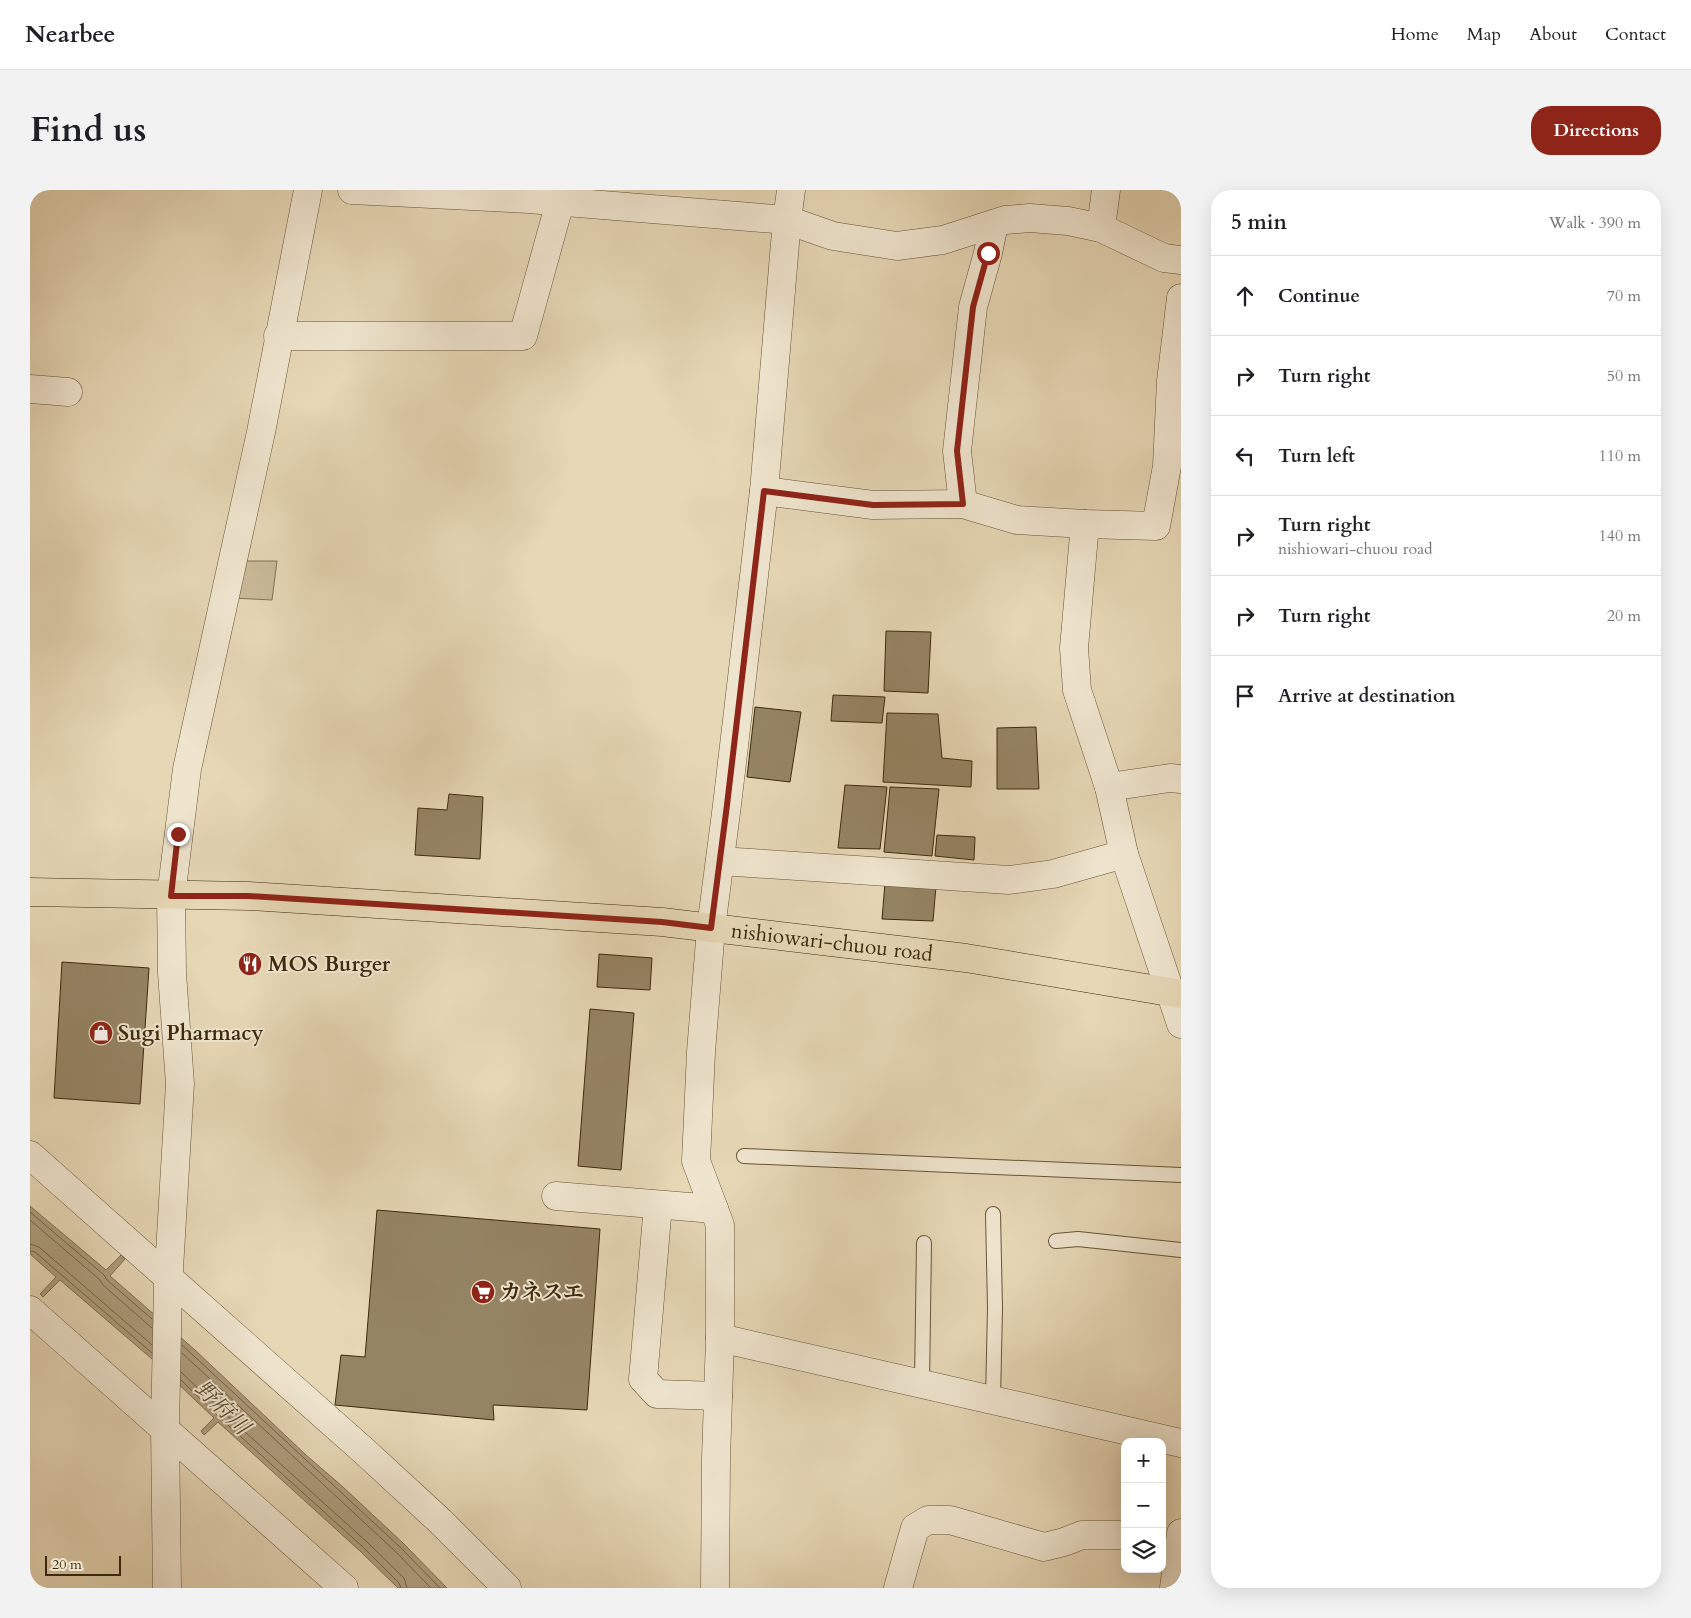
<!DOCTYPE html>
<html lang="en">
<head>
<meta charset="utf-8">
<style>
	body { margin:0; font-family:Cardo,"Noto Serif JP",serif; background:#f2f2f2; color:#202124 }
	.controls { position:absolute; right:15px; bottom:15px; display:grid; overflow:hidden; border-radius:10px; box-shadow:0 5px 20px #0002 }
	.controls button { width:45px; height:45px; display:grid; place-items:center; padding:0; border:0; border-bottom:1px solid #e0e0e0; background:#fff; color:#202124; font:25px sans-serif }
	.scale { position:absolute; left:15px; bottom:12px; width:76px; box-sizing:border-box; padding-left:5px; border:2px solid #3d2a0c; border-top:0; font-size:14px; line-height:18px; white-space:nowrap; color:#3d2a0c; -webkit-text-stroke:4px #efe5cf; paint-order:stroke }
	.stop { position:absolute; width:15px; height:15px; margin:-11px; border:4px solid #8f2418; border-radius:50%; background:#fff }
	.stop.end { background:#8f2418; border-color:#fff; box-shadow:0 1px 5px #0008 }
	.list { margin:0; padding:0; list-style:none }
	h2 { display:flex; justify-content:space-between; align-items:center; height:65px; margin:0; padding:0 20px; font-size:21px }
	h2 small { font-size:16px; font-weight:400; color:#757577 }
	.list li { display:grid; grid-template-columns:32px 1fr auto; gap:15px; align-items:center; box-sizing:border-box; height:80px; padding:0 20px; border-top:1px solid #e0e0e0 }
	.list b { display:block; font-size:19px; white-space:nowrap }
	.list p { margin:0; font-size:16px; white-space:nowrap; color:#757577 }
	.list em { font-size:16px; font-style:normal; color:#757577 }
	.icon { flex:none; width:28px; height:28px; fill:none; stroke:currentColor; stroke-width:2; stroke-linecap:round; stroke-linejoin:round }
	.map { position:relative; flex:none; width:1151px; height:1398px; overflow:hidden; border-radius:20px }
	header { display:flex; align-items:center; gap:30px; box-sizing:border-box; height:70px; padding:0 25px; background:#fff; border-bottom:1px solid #e0e0e0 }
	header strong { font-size:24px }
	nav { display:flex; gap:28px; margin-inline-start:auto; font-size:18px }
	.intro { display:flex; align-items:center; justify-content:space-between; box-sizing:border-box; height:120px; padding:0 30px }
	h1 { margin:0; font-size:35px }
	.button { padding:12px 22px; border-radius:20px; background:#8f2418; color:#fff; font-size:18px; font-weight:700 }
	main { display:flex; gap:30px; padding:0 30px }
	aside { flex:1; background:#fff; border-radius:20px; box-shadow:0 5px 20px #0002 }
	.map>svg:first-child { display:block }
	.green { fill:#c9ba98; stroke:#837252 }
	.water { fill:#ad9c7c; stroke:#806e4f }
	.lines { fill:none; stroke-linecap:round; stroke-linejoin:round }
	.shore { stroke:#756344; stroke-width:1 }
	.building { fill:#958464; stroke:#3d2a0c }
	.service-casing { stroke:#675536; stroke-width:16 }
	.minor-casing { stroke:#675536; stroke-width:29 }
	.primary-casing { stroke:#3d2a0c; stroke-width:29 }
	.service { stroke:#efe5cf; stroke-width:14 }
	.minor { stroke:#efe5cf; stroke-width:28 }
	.primary { stroke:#e6d7b5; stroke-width:28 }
	.route { stroke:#8f2418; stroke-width:6 }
	.labels { text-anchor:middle; stroke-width:4; stroke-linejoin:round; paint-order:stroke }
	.street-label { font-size:21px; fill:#3d2a0c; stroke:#efe5cf }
	.poi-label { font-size:21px; font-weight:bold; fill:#3d2a0c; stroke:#efe5cf; text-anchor:start }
	.water-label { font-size:22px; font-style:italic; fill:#5f4c2e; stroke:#efe5cf }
</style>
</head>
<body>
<header>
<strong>Nearbee</strong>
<nav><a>Home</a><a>Map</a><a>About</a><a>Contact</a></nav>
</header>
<div class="intro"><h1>Find us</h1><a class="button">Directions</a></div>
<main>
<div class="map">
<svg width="1151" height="1398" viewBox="0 0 1151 1398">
	<rect width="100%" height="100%" fill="#e6d7b5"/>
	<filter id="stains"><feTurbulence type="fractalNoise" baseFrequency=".004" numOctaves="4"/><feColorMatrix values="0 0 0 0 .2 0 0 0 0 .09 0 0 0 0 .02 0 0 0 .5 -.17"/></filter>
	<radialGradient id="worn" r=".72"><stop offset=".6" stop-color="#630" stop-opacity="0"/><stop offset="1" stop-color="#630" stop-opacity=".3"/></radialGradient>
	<polygon class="green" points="213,371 247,371 242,410 202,408"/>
	<polygon class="water" points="0,1016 76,1080 91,1065 95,1069 80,1086 165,1160 276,1265 313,1297 374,1354 417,1398 368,1398 330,1361 188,1232 174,1245 171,1241 184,1228 122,1169 30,1090 13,1107 10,1104 26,1087 0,1064"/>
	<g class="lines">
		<g class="shore">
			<polyline points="0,1022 74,1085 77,1090 122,1129"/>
			<polyline points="0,1030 69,1089 73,1095 122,1138"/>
			<polyline points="0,1054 9,1057 122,1155"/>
			<polyline points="0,1061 5,1062 122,1163"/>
			<polyline points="152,1155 370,1357 410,1398"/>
			<polyline points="152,1163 366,1362 401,1398"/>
			<polyline points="151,1182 193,1222 338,1353 374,1388 377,1398"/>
			<polyline points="151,1190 189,1227 333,1357 369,1393 371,1398"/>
		</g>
	</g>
	<g class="building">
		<polygon points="856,441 901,442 898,503 854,501"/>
		<polygon points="803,505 855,507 852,533 801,531"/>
		<polygon points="725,517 771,522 760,592 717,587"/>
		<polygon points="857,523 908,524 912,568 942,571 941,597 853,592"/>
		<polygon points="1006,537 1009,599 967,599 967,538"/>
		<polygon points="815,595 857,597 850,659 808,658"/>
		<polygon points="860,597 909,599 902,666 854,662"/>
		<polygon points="419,604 453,607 450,669 385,665 388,618 417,620"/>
		<polygon points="907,645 945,647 944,670 905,666"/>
		<polygon points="855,693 906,696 903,731 852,729"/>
		<polygon points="569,764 622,768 620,800 567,797"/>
		<polygon points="32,772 119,778 110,914 24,908"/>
		<polygon points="560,819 604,823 591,980 548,976"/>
		<polygon points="347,1020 570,1039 557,1220 463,1215 464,1230 305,1215 311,1165 335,1167"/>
	</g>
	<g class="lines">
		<g class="service-casing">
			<g id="service">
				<polyline points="714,966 1151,985"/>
				<polyline points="963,1024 965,1118 963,1210"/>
				<polyline points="1026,1051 1048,1049 1151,1060"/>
				<polyline points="892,1194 894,1053"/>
			</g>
		</g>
		<g class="minor-casing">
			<g id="minor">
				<polyline points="322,0 499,9 757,30 803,46 867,56 913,50 975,30 1000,28 1038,31 1071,38 1134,68 1151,70"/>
				<polyline points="1071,38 1076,0"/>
				<polyline points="248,146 493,146 530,12"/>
				<polyline points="0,199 38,202"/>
				<polyline points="734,301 843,315 933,314 987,330 1055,334 1126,336 1137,276 1141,191 1151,108"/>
				<polyline points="933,314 927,261 943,117 958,63 964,34"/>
				<polyline points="1055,334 1044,458 1047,500 1079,597 1094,664 1151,834"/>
				<polyline points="1079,597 1140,588 1151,589"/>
				<polyline points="690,671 979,690 1023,684 1094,664"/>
				<polyline points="0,965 334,1261 410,1331 477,1398"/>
				<polyline points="526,1006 684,1019"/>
				<polyline points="628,1015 613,1189 627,1204 688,1206"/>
				<polyline points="0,1120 314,1398"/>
				<polyline points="690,1148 1151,1253"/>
				<polyline points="137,1398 135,1238 138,1096 150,894 142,783 141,706 157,579 231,242 278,0"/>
				<polyline points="685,1398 686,1269 690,1148 690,1035 666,971 671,862 681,738 697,615 734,301 757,30 761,0"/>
				<polyline points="868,1398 885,1338 898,1330 920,1330 1014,1357 1034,1352 1052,1345 1095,1345"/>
				<polyline points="1144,1398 1151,1343"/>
			</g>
		</g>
		<g class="primary-casing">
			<g id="primary">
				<path id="s1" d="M0 702 219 706 632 732 936 768 1151 804"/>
			</g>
		</g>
		<use href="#service" class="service"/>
		<use href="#minor" class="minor"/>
		<use href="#primary" class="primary"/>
	</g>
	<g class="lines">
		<polyline class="route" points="148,644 141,706 219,706 632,732 681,738 697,615 734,301 843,315 933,314 927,261 943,117 958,63"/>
	</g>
	<defs>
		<g id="restaurant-disc" transform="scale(1.25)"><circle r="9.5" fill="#8f2418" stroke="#efe5cf"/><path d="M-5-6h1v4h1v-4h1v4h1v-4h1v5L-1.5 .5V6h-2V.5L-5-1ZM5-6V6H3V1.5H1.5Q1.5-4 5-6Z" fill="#fff"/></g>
		<g id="shop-disc" transform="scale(1.25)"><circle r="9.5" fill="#8f2418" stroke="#efe5cf"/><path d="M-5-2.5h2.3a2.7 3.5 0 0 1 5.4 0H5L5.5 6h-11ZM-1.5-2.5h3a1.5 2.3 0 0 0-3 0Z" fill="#fff"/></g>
		<g id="supermarket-disc" transform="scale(1.25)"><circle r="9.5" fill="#8f2418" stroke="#efe5cf"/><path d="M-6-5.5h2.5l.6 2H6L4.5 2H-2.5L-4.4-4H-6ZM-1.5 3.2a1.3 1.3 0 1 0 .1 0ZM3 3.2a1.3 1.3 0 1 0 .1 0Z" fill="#fff"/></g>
	</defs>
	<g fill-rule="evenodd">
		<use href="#restaurant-disc" x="220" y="774"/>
		<use href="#shop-disc" x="71" y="843"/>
		<use href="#supermarket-disc" x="453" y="1102"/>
	</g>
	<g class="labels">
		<g class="street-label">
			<text dy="7" stroke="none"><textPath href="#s1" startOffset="804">nishiowari-chuou road</textPath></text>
		</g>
		<g class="poi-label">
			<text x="238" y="781">MOS Burger</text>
			<text x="88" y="850">Sugi Pharmacy</text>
			<text x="470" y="1109">カネスエ</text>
		</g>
		<g class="water-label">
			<text transform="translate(193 1217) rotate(44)" y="8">野府川</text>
		</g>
	</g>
	<rect width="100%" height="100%" filter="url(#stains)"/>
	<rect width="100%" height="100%" fill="url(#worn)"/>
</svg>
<div class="controls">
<button>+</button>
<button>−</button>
<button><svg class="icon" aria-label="layers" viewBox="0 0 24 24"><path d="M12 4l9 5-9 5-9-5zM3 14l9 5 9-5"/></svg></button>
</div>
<div class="scale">20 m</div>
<div class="stop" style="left:958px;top:63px"></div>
<div class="stop end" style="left:148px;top:644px"></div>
</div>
<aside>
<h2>5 min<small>Walk · 390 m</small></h2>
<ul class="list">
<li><svg class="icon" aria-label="ahead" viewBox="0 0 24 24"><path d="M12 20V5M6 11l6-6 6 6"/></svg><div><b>Continue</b></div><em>70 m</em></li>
<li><svg class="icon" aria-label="right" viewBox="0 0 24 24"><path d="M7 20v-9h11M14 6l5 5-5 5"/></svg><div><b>Turn right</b></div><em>50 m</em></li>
<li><svg class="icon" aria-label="left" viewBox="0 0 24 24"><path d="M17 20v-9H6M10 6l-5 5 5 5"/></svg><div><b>Turn left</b></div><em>110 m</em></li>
<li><svg class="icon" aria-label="right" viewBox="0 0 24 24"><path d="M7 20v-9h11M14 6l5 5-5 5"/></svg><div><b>Turn right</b><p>nishiowari-chuou road</p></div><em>140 m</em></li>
<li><svg class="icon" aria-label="right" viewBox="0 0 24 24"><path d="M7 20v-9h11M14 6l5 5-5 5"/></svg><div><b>Turn right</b></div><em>20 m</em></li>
<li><svg class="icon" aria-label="arrive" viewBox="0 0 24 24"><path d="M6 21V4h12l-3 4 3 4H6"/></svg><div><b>Arrive at destination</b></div></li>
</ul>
</aside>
</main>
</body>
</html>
